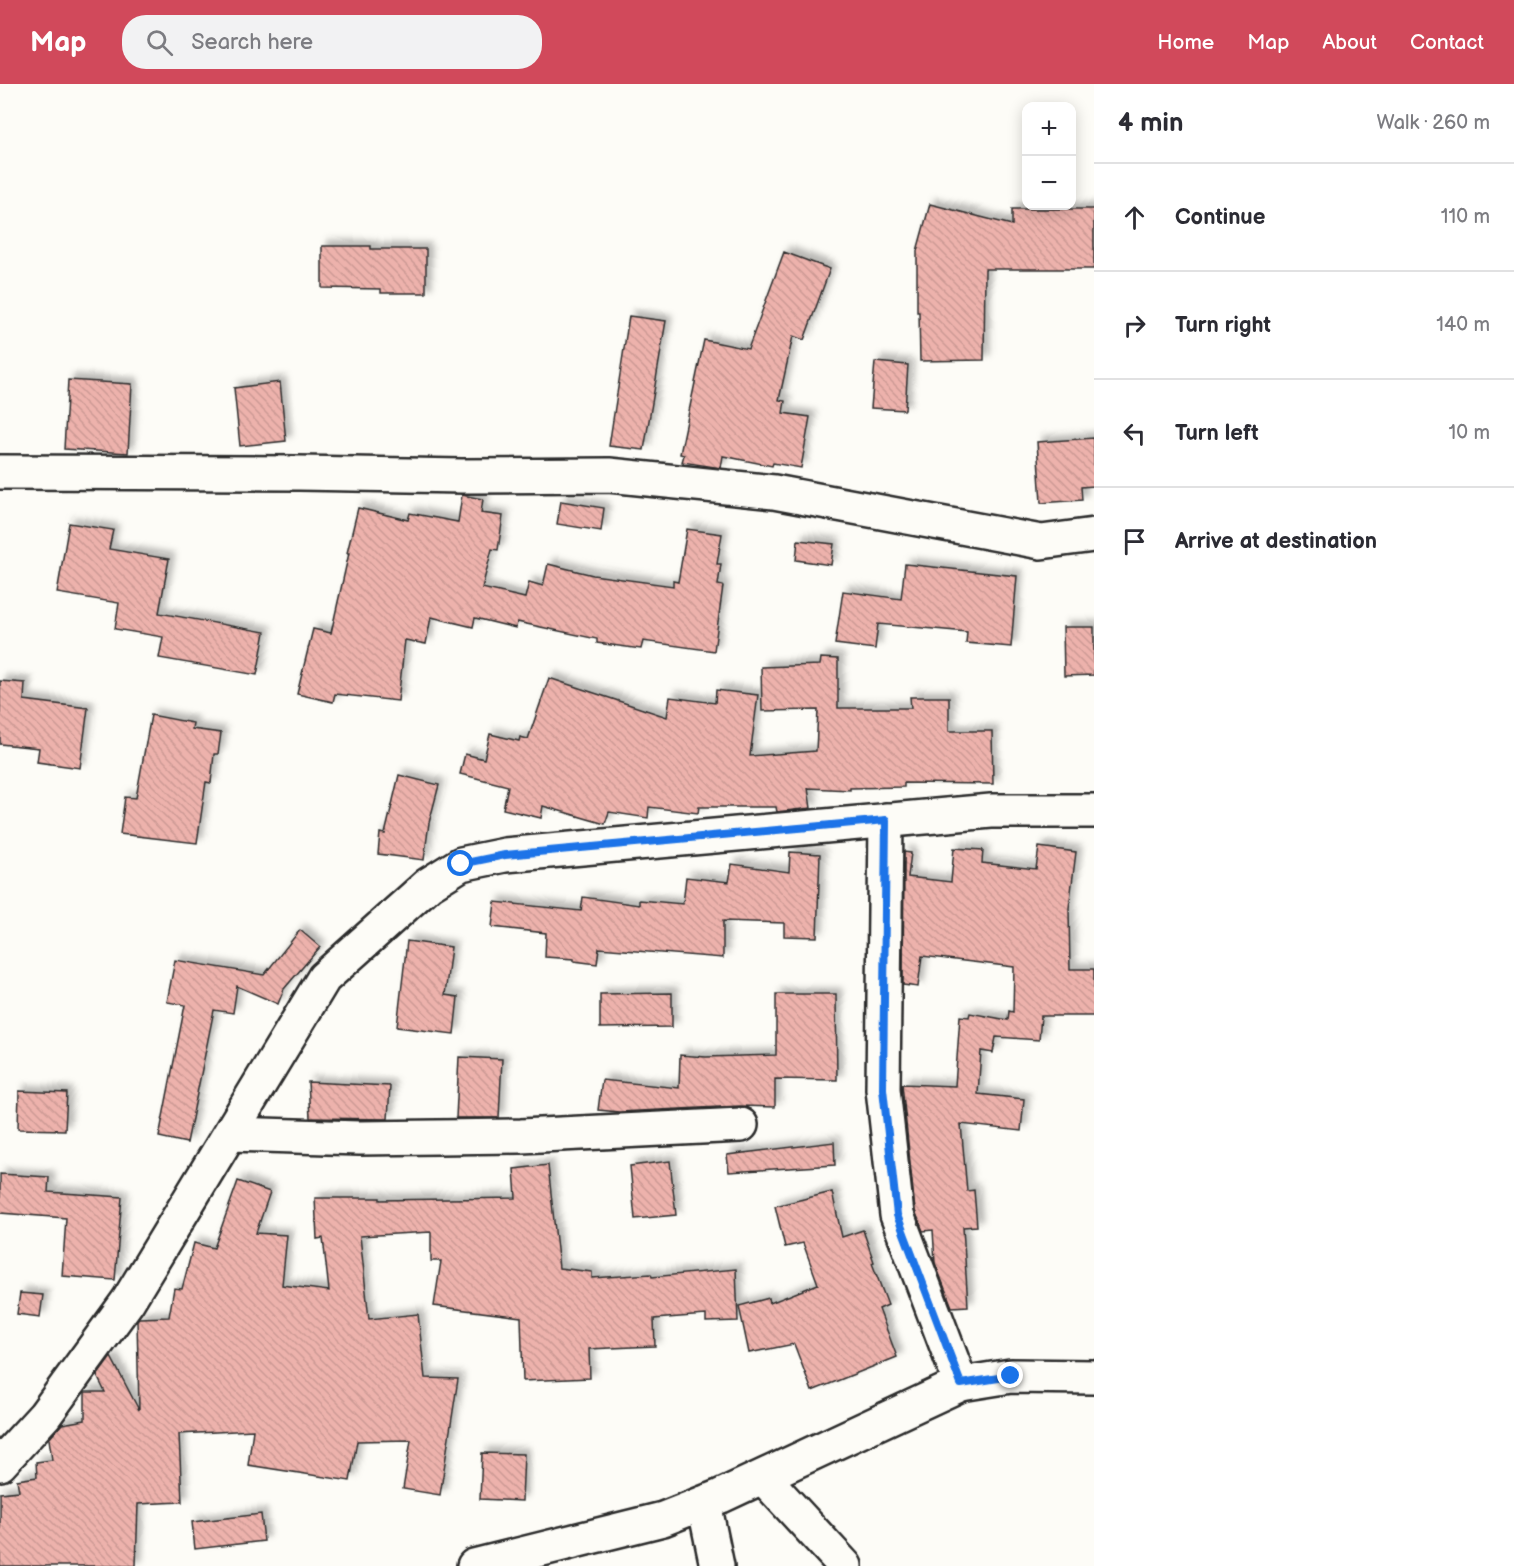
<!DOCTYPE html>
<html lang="en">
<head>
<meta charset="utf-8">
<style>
	body { margin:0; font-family:"Balsamiq Sans",sans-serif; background:#f2f2f3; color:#2b2b33 }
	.controls { position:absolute; right:18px; top:18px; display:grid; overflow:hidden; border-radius:12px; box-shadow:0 3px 15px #0003 }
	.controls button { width:54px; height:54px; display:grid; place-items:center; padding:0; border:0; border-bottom:2px solid #e1e1e2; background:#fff; color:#2b2b33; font:30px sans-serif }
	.stop { position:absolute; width:18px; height:18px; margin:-14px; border:4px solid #1a73e8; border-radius:50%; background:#fff }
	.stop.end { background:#1a73e8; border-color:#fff; box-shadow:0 2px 6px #0008 }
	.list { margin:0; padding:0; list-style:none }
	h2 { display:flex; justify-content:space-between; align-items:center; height:78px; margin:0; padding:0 24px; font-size:26px }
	h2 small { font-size:20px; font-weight:400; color:#7c7c81 }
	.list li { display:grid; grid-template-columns:39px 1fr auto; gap:18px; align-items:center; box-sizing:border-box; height:108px; padding:0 24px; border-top:2px solid #e1e1e2 }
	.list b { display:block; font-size:22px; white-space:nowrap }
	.list em { font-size:20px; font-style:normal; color:#7c7c81 }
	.icon { flex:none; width:33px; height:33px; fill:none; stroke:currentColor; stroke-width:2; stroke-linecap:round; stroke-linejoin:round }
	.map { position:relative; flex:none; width:1094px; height:1482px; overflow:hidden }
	header { display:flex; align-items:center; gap:36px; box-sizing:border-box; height:84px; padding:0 30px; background:#d1495b; color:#fff }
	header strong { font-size:28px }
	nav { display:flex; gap:33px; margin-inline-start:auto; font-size:21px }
	.search { width:420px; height:54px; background:#f2f2f3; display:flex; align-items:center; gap:15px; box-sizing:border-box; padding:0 21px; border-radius:24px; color:#7c7c81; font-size:22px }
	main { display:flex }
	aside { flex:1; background:#fff }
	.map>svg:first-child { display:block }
	.building { fill:url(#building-back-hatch); stroke:#2b2b2b; stroke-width:1.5; filter:url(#shadow) }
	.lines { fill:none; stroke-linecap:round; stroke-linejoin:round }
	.minor-casing { stroke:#2b2b2b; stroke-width:38 }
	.minor { stroke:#fdfcf7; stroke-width:33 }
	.route { stroke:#1a73e8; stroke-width:8 }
</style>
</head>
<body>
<header>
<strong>Map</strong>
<div class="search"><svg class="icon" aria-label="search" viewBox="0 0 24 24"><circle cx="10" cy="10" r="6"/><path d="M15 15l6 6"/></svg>Search here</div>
<nav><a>Home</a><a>Map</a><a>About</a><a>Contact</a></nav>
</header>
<main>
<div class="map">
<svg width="1094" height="1482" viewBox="0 0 1094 1482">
	<defs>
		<pattern id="building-back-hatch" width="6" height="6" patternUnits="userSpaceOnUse" patternTransform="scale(1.5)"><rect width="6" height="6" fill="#edb2ac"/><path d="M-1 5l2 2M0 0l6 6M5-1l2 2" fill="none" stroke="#cb9994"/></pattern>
		<filter id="shadow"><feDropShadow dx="5.5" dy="-5.5" stdDeviation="3" flood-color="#0004"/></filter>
	</defs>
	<rect width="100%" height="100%" fill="#fdfcf7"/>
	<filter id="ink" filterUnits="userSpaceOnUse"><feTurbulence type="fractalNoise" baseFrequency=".0167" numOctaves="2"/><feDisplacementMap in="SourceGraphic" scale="12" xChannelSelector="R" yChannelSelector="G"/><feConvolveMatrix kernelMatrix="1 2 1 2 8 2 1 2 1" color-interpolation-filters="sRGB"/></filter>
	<g filter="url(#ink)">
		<g class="building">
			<polygon points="930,120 1012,141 1012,125 1094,125 1094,185 985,185 984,276 920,277 919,228 917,228 917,167"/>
			<polygon points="322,162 371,162 371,165 426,165 426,209 381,209 381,205 322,204"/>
			<polygon points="784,168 830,185 804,256 793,252 779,316 785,317 783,329 810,333 801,384 773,379 772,382 723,372 721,384 682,378 684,371 680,370 704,256 748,265"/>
			<polygon points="629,232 666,237 644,366 609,362"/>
			<polygon points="875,278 908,281 905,326 871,324"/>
			<polygon points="68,296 132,300 128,369 64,365"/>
			<polygon points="280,298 286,357 240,362 234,304"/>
			<polygon points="1094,354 1094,402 1081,403 1082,416 1041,419 1037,358"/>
			<polygon points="462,411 483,415 481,429 503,432 498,466 492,465 482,504 525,514 529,498 543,502 548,480 593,491 673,502 673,497 678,498 687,445 722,450 717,480 721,480 718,501 723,502 714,567 643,557 641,565 597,559 597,555 517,538 516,544 475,534 473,543 431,533 426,560 405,556 398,617 335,610 333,618 297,610 313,545 331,549 349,469 347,469 358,424 408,436 410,429 458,438"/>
			<polygon points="561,417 604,424 601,447 557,440"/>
			<polygon points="69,439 113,446 109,465 169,475 159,529 265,548 257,591 159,574 163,553 115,545 119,519 57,509"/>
			<polygon points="798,456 834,460 831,481 796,476"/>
			<polygon points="905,480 1017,492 1011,563 966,559 967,548 878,540 875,565 835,560 843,507 901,515"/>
			<polygon points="1063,543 1094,543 1094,591 1064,592"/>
			<polygon points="821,574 838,575 838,624 911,624 910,613 949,613 949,647 992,647 993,700 904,699 904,703 850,704 850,706 808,704 811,724 777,728 776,723 699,723 698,729 649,723 648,734 609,728 605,740 543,722 541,734 503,725 508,702 460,690 465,670 484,675 490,650 519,657 520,653 528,655 549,594 667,633 670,613 715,619 716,606 758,611 750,672 816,667 818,626 762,627 761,583 820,581"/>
			<polygon points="0,597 25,599 24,616 88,624 80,684 37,678 39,664 0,660"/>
			<polygon points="151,631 193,639 192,645 221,649 218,670 214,670 211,699 206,698 197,759 120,750 125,713 136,714"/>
			<polygon points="399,691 439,701 429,739 424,776 378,770 380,749 385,750"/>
			<polygon points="1039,763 1076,768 1069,824 1070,885 1094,885 1094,932 1041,932 1039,956 996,953 993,969 981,967 978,1010 1024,1015 1021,1047 961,1040 967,1107 974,1106 977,1142 963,1143 968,1222 952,1223 935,1179 933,1146 923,1147 915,1127 902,1000 955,1002 960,932 969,933 970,929 1008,936 1009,927 1013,928 1014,883 922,872 918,903 903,901 904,768 911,769 908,793 951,798 954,764 983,766 982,779 1036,785"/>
			<polygon points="790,768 820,770 817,853 784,852 784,839 723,837 723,874 599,864 597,880 574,877 574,875 545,873 546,849 492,843 495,818 581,827 583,813 639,821 639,816 683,820 686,793 729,798 732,780 789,788"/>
			<polygon points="300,846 320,863 284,905 278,920 237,902 233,929 214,926 187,1059 159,1053 185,921 167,918 175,876 264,891"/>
			<polygon points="407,857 451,863 445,911 458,913 454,950 397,943"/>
			<polygon points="672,909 672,943 600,944 600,910"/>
			<polygon points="776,910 836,910 837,996 775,995 775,1023 740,1022 619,1028 598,1026 602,996 679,1004 680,971 706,973 776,971"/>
			<polygon points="459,973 502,975 499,1034 456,1034"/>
			<polygon points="308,998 390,1002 388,1035 310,1034"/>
			<polygon points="19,1007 67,1009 65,1046 18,1045"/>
			<polygon points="834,1058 835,1081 729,1088 727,1071"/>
			<polygon points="670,1077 676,1131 635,1135 630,1082"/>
			<polygon points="548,1081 559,1184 592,1188 592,1194 651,1190 652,1193 736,1185 738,1237 706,1238 706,1231 654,1235 655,1262 589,1265 590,1294 523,1297 521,1233 434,1222 441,1177 431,1177 431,1148 360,1152 369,1235 418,1230 425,1294 458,1295 440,1411 403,1405 411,1356 357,1357 350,1397 248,1381 253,1346 179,1350 182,1418 138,1420 136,1482 0,1482 0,1409 19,1407 17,1396 37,1393 36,1378 52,1376 49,1355 62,1340 85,1336 85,1308 105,1308 97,1292 111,1273 139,1326 137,1236 139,1234 169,1233 174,1204 182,1205 194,1159 214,1164 238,1097 270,1108 256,1149 287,1151 282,1201 329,1207 323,1154 317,1155 315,1114 380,1114 380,1116 516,1114 514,1085"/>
			<polygon points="0,1090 49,1093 48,1108 122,1113 115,1196 62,1192 66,1134 0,1129"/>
			<polygon points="832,1108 842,1153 863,1146 874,1178 872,1179 888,1221 879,1225 897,1273 812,1307 794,1260 749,1269 739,1222 769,1214 770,1219 818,1200 803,1159 785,1163 775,1122"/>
			<polygon points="20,1209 43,1211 40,1233 17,1230"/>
			<polygon points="482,1369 524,1370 522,1417 480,1415"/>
			<polygon points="261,1430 264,1457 195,1465 192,1438"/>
		</g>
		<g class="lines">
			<g class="minor-casing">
				<g id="minor">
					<polyline points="0,388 299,389 462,392 609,391 774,408 1041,458 1094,451"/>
					<polyline points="886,736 883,1005 897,1131 961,1300"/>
					<polyline points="230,1050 359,1054 521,1052 741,1041"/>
					<polyline points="0,1380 45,1331 128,1217 324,894 429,800 461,780 505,771 991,727 1094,727"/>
					<polyline points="763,1393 845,1482"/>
					<polyline points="704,1419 717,1482"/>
					<polyline points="474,1482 663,1435 721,1412 961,1300 1011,1292 1094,1293"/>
				</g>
			</g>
			<use href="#minor" class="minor"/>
		</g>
	</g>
	<g class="lines" filter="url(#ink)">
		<polyline class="route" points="461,780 505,771 886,736 883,1005 897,1131 961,1300 1011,1292"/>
	</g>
</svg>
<div class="controls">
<button>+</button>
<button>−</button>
</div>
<div class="stop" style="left:461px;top:780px"></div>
<div class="stop end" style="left:1011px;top:1292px"></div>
</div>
<aside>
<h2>4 min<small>Walk · 260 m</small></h2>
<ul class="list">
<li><svg class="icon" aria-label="ahead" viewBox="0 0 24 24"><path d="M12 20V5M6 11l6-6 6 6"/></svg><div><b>Continue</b></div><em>110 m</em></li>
<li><svg class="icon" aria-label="right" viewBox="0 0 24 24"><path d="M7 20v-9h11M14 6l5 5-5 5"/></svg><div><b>Turn right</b></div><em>140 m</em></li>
<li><svg class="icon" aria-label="left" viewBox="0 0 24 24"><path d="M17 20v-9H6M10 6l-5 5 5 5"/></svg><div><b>Turn left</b></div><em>10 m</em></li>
<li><svg class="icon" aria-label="arrive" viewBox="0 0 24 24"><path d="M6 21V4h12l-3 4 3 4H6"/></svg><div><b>Arrive at destination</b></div></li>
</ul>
</aside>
</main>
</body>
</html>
